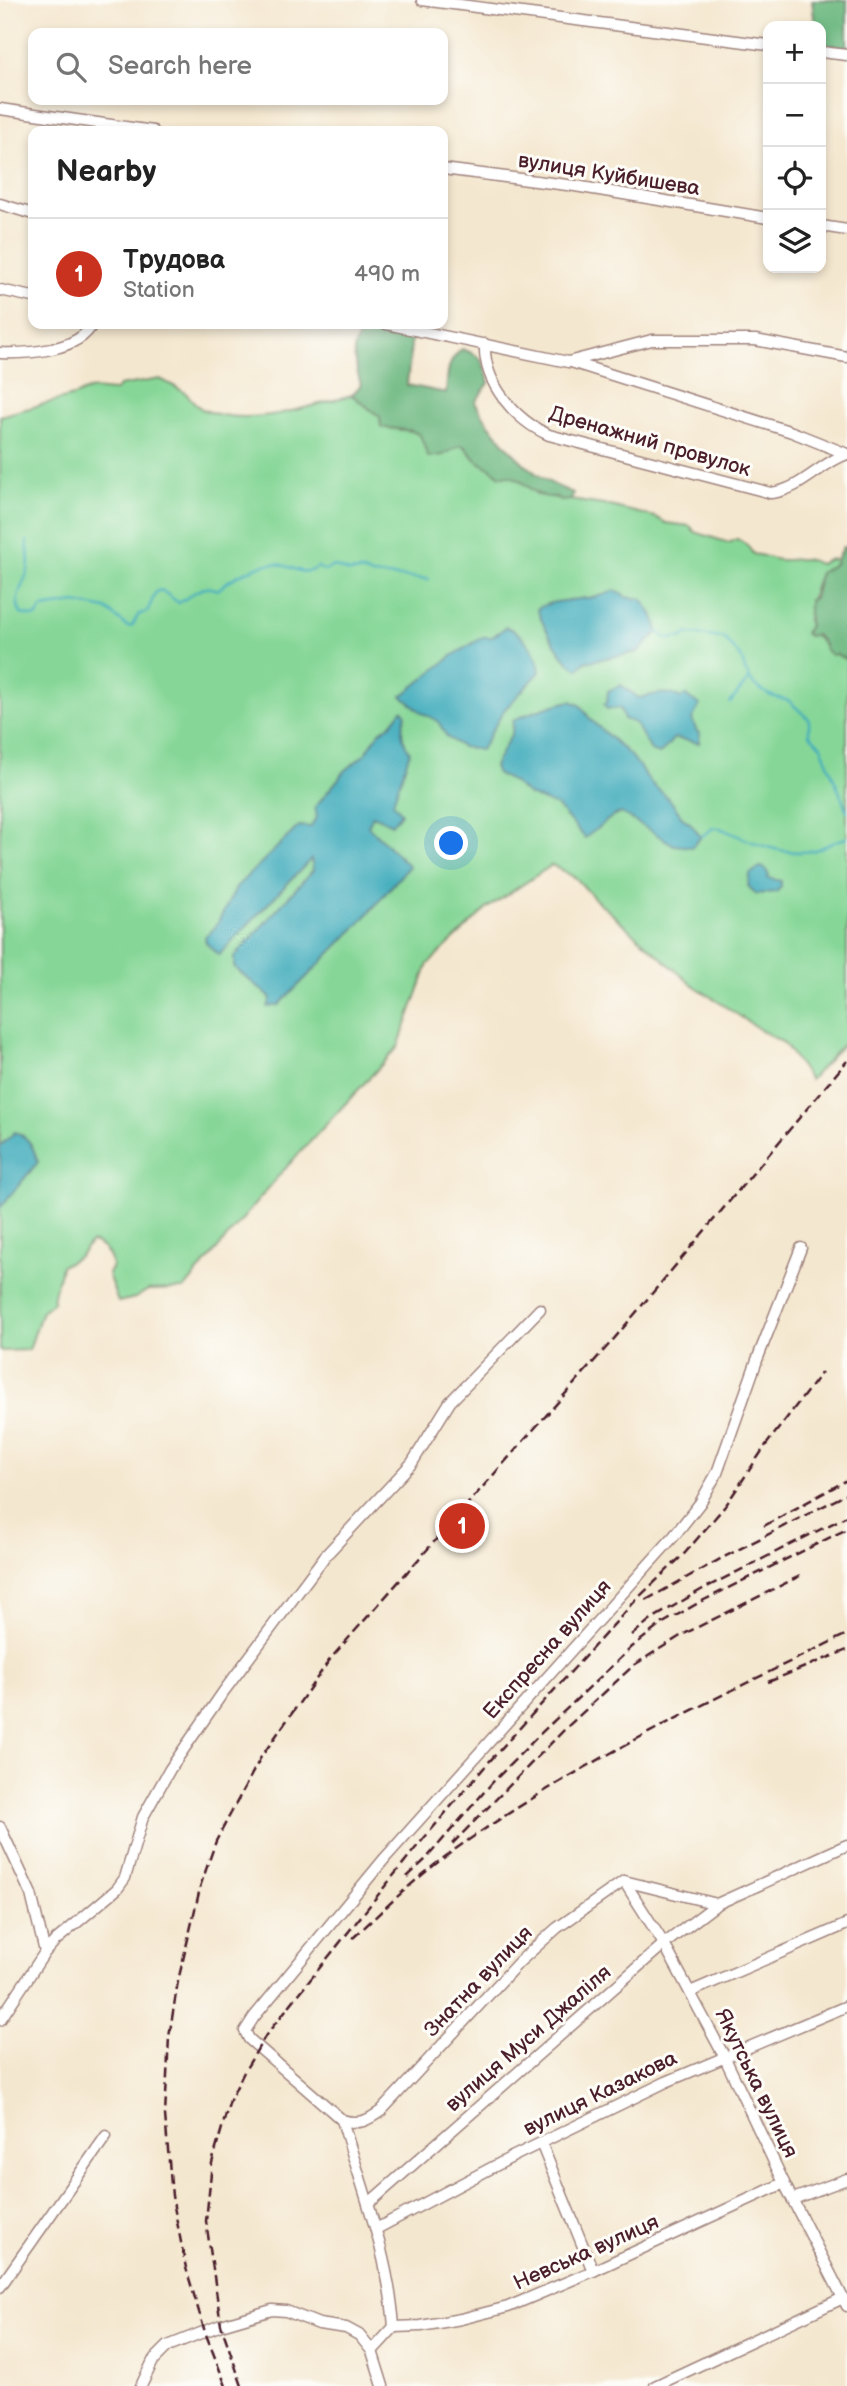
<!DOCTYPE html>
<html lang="en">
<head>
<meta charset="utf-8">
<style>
	body { margin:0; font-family:"Balsamiq Sans",sans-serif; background:#f6f6f6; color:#222 }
	.controls { position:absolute; right:21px; top:21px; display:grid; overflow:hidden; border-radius:14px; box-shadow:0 4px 10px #0003 }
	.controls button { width:63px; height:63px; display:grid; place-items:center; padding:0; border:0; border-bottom:2px solid #e0e0e0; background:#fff; color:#222; font:35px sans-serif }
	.you { position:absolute; left:452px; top:844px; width:24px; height:24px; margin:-18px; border:5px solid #fff; border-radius:50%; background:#1a73e8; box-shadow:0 0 0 10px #1a73e833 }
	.badge { display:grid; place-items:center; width:46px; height:46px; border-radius:50%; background:#c8321e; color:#fff; font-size:23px; font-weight:700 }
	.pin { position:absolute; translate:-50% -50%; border:4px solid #fff; box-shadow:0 2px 7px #0006 }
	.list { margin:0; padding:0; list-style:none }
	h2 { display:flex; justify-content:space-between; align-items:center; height:91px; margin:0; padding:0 28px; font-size:30px }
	h2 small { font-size:23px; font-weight:400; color:#767676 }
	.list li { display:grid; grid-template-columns:46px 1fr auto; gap:21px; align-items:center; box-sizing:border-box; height:112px; padding:0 28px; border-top:2px solid #e0e0e0 }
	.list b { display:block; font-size:26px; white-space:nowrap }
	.list p { margin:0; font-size:23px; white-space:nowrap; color:#767676 }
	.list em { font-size:23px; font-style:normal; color:#767676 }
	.icon { flex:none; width:38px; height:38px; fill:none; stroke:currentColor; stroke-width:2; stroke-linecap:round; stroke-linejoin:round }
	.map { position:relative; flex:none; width:847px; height:2386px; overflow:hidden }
	.search { position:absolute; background:#fff; box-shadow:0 4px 10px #0003; left:28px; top:28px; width:420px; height:77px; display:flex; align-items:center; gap:18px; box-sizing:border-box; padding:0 24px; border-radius:14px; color:#767676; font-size:26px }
	.panel { position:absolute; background:#fff; box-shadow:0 4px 10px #0003; left:28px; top:126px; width:420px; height:203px; border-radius:14px }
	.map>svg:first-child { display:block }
	.green { fill:#86d797; stroke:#687b61; stroke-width:2 }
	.forest { fill:#6cb880; stroke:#5b6c56; stroke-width:2 }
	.water { fill:#3dabbb; stroke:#446573; stroke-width:2 }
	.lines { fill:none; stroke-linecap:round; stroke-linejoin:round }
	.stream { stroke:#3dabbb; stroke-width:2.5 }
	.minor-casing { stroke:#9f837d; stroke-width:13 }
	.minor { stroke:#fff; stroke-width:10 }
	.rail { stroke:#4a1f2b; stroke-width:2.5; stroke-dasharray:10 5; stroke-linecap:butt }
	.labels { text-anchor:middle; stroke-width:6; stroke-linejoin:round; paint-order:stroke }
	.street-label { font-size:21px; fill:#4a1f2b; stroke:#fdfcf7 }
</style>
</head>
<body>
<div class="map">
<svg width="847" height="2386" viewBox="0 0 847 2386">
	<rect width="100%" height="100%" fill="#fdfcf7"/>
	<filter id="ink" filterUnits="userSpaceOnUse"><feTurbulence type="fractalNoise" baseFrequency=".0143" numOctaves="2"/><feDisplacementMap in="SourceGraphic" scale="14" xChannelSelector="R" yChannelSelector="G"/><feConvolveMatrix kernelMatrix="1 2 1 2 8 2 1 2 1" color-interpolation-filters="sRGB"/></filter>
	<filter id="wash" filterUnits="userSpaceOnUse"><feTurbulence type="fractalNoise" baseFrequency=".00686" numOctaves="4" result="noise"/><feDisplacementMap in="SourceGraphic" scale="28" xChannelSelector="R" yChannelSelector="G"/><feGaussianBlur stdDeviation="1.57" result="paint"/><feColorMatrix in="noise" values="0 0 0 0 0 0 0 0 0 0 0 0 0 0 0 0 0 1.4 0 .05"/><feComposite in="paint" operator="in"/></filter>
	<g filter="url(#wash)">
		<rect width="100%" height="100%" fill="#f4e7cf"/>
		<path class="green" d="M160 379C168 383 176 387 184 392 191 397 196 407 204 410 249 428 308 407 352 395L381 417 382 427 413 431 421 435 426 448 461 445 468 448 473 457 492 468 500 476H514L538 495 610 506 655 517 666 523 690 526 695 532 729 543 737 539 747 545 753 554C763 555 771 559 780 560 795 561 805 555 819 564L830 559 836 560V563L820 573C815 584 805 617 809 627 812 637 838 655 847 660V1040L810 1080 784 1043 762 1031 690 983 594 898 576 878 552 865 486 909 428 964 398 1047 280 1174 184 1289 148 1290 135 1298 118 1302 108 1274 112 1266C110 1253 104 1245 91 1242L78 1257 61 1266C59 1279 54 1289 53 1302L42 1311 29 1350 3 1351 0 1350V416L77 395C96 385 95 391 115 391L119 386Z"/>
		<g class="forest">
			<polygon points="812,0 847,0 847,47 821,44 821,26 815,26"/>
			<path d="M371 324 412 334 407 385 446 393C448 373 446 363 462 349 484 356 484 363 489 383L475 402C489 428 519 463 544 479 553 485 564 489 573 493L571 500 561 501 556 497C529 500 525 472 500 476 492 468 482 465 474 458 468 452 469 448 461 445L443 455 428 457 420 435 412 431 381 427 380 417 352 395 361 385C354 359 346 343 371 324Z"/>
			<path d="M843 547 847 548V660L836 654 831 655 825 649C824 642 820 639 815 635L808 636 805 633 809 625V600L814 598 820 573 836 563V560Z"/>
		</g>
		<g class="water">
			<path d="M615 590 626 597 642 599 655 619 658 632 638 652 585 662 579 669C565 666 542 624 537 609 557 596 592 603 615 590Z"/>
			<path d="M506 627C523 633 539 654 540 672L504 710 481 750 462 747 447 737 438 721 422 713 402 696 452 656 483 637H492Z"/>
			<path d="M621 685 639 698C654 694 669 690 681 698L685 695 700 705 692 719 697 732 700 733 699 743 674 738 660 754 652 752 635 723 624 719 620 708 607 709 604 704 607 702 608 691Z"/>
			<path d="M571 701 580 705 591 720 633 758 651 783 670 800 683 818 691 824 701 837 692 847 674 845 621 813 613 816 585 838 557 806 529 795 511 781 497 774 494 766 512 733 513 721C521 715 559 703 571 701Z"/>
			<path d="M402 710 406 715C400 730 401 739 410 752L393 802 401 813 392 824 373 815 368 826 409 866 361 922 279 1005 268 1007 271 998 234 967V957L313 870 311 859 219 955 206 943 205 937 215 928 237 886 299 826 311 827 317 816 315 807 345 771 365 754 380 732 391 724Z"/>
			<polygon points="760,867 764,868 769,875 768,878 781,881 781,887 776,892 756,894 748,886 750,874"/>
			<path d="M15 1132C30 1137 33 1148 38 1162L0 1208V1146Z"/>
		</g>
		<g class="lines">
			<g class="stream">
				<path d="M27 541C28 552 31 566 26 576 21 590 13 598 21 614L36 617 42 608 75 603 106 609 128 627 132 626 139 614 147 612 156 592 161 590 179 603C191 596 203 582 218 590 228 579 262 561 277 564 294 566 302 578 318 567L325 571 333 566 349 572 362 571 372 575 429 579"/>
				<polyline points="658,632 668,639 684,637 687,634 691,634 724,638 742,659 745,670 753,684 769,695 789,701 809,719 809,734 821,746 847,811"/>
				<polyline points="730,703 750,678"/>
				<path d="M702 836 713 828H720C747 840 779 856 811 851 823 849 834 840 847 838"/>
			</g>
		</g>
	</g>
	<g filter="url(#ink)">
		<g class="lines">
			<g class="minor-casing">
				<g id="minor">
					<polyline points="422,0 768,45"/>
					<polyline points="821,52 847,55"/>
					<polyline points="0,109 153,131"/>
					<polyline points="443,169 575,186 768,218"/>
					<polyline points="0,204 33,214"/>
					<polyline points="821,226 847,230"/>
					<polyline points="0,290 33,297"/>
					<polyline points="386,324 568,362 652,340 755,340 847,357"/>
					<path d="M485 344C483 383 515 420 549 435L771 493C801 490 820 463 847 454"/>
					<path d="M0 353C26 354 80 351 92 324"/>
					<polyline points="571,362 792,432 847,454"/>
					<path d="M801 1248 757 1360 717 1473 700 1503 674 1536 385 1858 254 2017 245 2031 249 2039 342 2120C359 2125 367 2121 381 2111L518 1963 557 1928 624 1881 717 1904 847 1845"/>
					<polyline points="0,1827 31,1894 45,1952"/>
					<polyline points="624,1881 664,1944 724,2056 784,2183 847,2306"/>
					<polyline points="690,1992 847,1924"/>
					<polyline points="0,2020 45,1952 55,1941 117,1889 125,1878 143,1817 170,1769 224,1691 325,1556 412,1463 450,1402 540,1309"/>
					<path d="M342 2120C362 2188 389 2256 394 2327L372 2351"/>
					<polyline points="541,2143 593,2271"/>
					<polyline points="793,2199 847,2179"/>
					<polyline points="368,2204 664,1944 717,1904"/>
					<polyline points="376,2229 514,2156 666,2082 847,2006"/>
					<polyline points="0,2287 106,2136"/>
					<polyline points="394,2327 421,2326 461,2319 508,2307 593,2271 784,2183"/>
					<polyline points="141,2386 153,2361 168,2346 221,2325 272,2310 286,2311 319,2324 346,2328 359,2335 372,2351 383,2386"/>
					<polyline points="655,2386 843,2298"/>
				</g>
			</g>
			<use href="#minor" class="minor"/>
			<g class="rail">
				<polyline points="764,1526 847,1480"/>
				<polyline points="646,1600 724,1557 847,1494"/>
				<polyline points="632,1635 650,1620 701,1590 847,1516"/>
				<polyline points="768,1682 847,1650"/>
				<polyline points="452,1844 566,1728 634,1665 682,1635 800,1576"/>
				<polyline points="407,1877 425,1860 492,1783 539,1735 632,1647 663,1623 702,1601 847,1529"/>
				<path d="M353 1938C386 1907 420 1874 457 1848 579 1762 714 1699 847 1634"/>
				<polyline points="226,2386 205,2332 186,2268 172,2196 165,2115 169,2037 178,1981 201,1884 216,1841 261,1757 331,1658 613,1340 847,1061"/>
				<polyline points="242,2386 221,2325 206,2221 212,2163 230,2100 244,2072 266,2035 414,1850 488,1763 637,1599 685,1553 726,1505 766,1445 822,1372"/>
			</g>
		</g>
	</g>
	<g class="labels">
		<g class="street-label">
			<text transform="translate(609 174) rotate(9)" y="7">вулиця Куйбишева</text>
			<text transform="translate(650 441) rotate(16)" y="7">Дренажний провулок</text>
			<text transform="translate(547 1649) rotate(-48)" y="7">Експресна вулиця</text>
			<text transform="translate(478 1981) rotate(-46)" y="7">Знатна вулиця</text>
			<text transform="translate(528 2038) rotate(-41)" y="7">вулиця Муси Джаліля</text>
			<text transform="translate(757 2083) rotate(64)" y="7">Якутська вулиця</text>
			<text transform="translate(600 2093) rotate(-26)" y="7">вулиця Казакова</text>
			<text transform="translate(586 2252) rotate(-24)" y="7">Невська вулиця</text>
		</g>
	</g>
</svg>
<div class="controls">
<button>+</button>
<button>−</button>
<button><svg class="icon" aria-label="locate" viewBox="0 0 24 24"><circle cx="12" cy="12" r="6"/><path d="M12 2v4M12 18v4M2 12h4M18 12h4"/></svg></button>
<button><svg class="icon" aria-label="layers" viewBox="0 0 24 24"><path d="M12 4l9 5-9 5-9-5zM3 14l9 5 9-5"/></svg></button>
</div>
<div class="you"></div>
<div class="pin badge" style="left:462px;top:1526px">1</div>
<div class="search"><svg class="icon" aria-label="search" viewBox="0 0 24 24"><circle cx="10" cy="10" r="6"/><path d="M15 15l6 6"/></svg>Search here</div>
<section class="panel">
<h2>Nearby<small></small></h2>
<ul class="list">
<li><span class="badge">1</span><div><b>Трудова</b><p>Station</p></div><em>490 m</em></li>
</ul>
</section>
</div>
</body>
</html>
